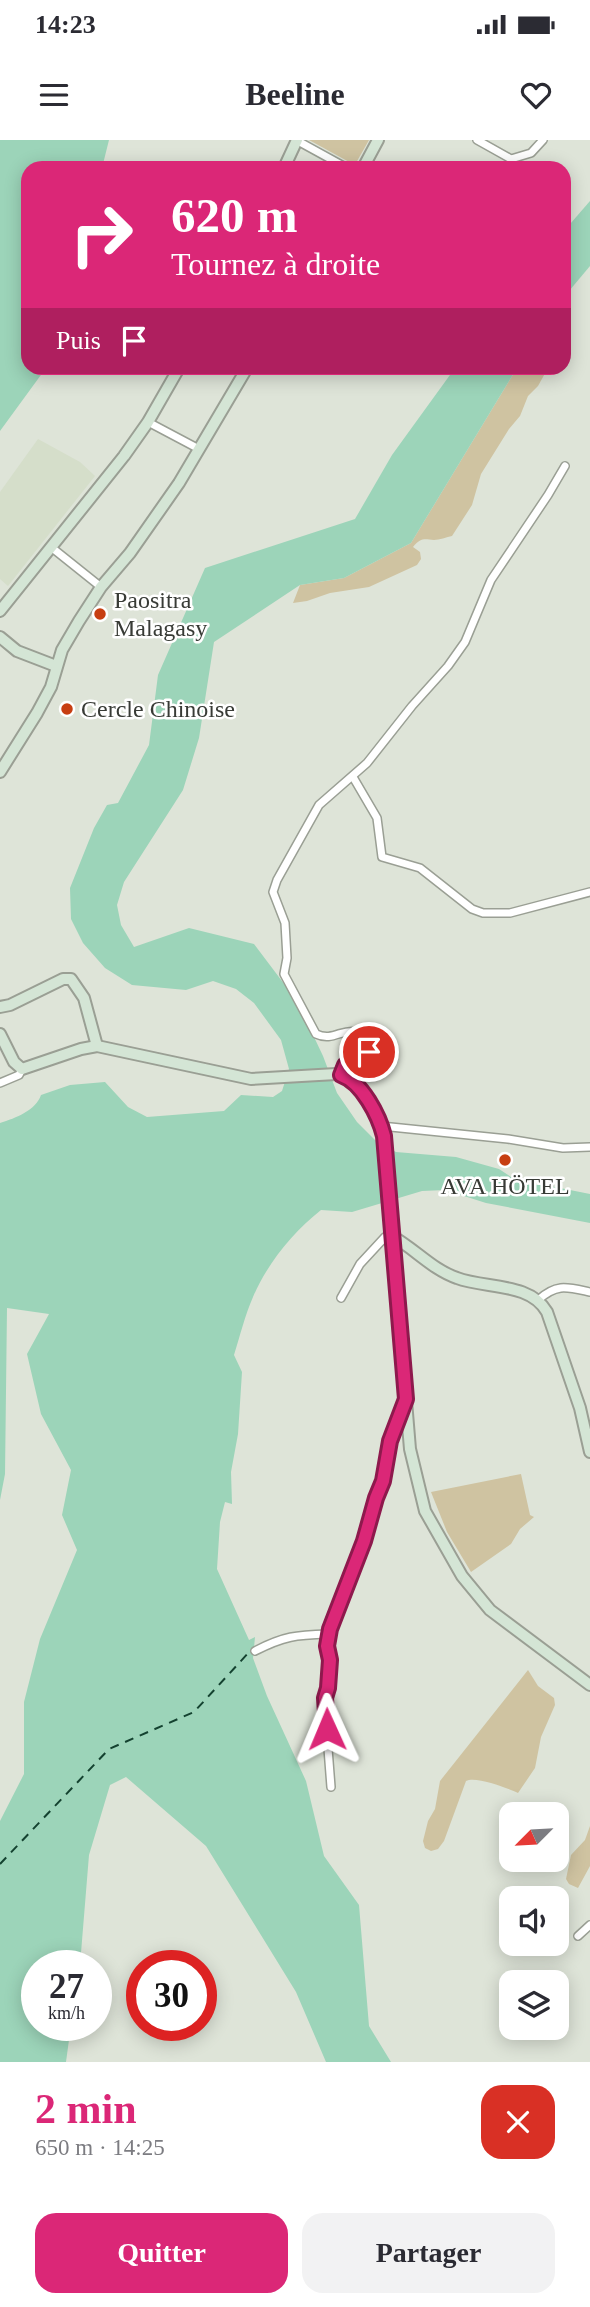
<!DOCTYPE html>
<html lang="fr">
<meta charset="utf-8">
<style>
body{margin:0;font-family:"Times New Roman",serif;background:#f2f2f3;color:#2b2b33;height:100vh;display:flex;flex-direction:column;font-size:26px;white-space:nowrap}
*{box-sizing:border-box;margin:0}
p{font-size:23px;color:#7c7c81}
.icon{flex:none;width:38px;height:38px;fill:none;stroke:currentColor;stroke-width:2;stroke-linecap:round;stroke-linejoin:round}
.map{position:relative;height:1922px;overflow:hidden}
.sheet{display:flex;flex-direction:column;background:#fff;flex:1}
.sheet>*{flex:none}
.banner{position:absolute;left:21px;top:21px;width:550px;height:214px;border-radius:21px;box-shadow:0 4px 18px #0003;background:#db2777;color:#fff;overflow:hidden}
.needle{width:46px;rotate:246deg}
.controls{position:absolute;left:499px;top:1662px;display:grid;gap:14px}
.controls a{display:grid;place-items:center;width:70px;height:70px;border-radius:14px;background:#fff;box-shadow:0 4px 18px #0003;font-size:35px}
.speed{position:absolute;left:21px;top:1810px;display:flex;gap:14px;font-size:35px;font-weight:700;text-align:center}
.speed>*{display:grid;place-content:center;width:91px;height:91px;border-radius:50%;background:#fff;box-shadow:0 4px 18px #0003;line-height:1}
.speed small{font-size:18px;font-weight:400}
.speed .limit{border:10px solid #d22;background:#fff;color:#111}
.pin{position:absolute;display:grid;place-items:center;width:60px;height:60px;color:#fff;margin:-30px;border:4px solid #fff;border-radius:50%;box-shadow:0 2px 7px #0007}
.me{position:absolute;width:77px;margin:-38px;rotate:359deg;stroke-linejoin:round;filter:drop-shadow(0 0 5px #0008)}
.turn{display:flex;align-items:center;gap:24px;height:147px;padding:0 35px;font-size:32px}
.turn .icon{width:91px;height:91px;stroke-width:2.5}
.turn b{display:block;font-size:49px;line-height:60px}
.then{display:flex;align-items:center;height:66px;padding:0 35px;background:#0003;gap:14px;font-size:26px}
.round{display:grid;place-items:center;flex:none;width:74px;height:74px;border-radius:21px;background:#f2f2f3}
.head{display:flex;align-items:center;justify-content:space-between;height:119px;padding:0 35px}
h1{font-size:42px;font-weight:600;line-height:52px;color:#db2777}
.cta{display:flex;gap:14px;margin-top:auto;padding:14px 35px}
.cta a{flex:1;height:80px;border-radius:21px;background:#db2777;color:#fff;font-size:28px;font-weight:600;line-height:80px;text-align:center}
.cta a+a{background:#f2f2f3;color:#2b2b33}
.status{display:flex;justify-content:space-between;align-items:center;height:49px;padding:0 35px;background:#fff;direction:ltr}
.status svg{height:19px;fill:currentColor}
header{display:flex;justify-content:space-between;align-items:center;height:91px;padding:0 35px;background:#fff;font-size:32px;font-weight:600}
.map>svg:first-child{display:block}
.built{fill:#d5deca}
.green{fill:#cfc3a1}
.water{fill:#9cd4b9}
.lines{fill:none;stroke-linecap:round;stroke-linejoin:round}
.ferry{stroke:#144230;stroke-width:2;stroke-dasharray:9 7;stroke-linecap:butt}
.street-casing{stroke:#9a9f94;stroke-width:10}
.secondary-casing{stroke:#9a9f94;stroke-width:14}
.street{stroke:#fff;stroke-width:7}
.secondary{stroke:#d4e5d5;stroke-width:10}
.route-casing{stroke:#8e194d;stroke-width:18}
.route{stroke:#db2777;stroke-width:12}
.poi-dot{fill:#c73e11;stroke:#fff;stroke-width:2.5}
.labels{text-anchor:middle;stroke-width:5;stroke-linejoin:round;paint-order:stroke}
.poi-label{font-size:24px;fill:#383b36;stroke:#fff;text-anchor:start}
</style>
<div class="status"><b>14:23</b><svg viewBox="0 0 49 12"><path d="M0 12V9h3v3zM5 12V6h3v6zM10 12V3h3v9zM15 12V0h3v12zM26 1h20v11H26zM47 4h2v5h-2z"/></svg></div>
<header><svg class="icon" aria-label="menu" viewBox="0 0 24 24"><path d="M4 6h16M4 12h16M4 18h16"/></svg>Beeline<svg class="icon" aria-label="heart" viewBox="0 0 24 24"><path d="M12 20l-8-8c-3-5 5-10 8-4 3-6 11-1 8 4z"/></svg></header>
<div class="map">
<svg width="590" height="1922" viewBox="0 0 590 1922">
<rect width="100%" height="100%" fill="#dee4d8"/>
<polygon class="built" points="38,299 80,322 95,336 8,446 0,439 0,352"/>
<g class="green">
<polygon points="309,0 369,0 356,23 351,23"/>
<path d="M517 228H548L538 246 528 256 520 276 509 289 481 334 472 365 452 396C447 397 439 400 434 400 423 399 421 398 413 407L420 412 421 419 417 425 369 447 330 453 307 461 293 463 300 445 344 438 411 403Z"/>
<polygon points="521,1334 530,1375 534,1377 520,1389 511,1404 471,1432 447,1392 431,1352"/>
<path d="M528 1530 538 1546 554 1558 555 1565 541 1597 535 1628 518 1653C507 1648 476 1636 466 1641L444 1701 438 1709 431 1711 425 1708 423 1701 428 1681 435 1669 440 1641Z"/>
<polygon points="590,1686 590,1726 578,1748 569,1744 566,1739 571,1715 585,1700"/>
</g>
<g class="water">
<polygon points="0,0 109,0 102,28 28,28 28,228 46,228 0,291"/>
<polygon points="590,61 590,126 564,157 564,91"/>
<path d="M455 228H517L411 403 344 438 300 445 214 502 199 598 183 650 124 742 117 765 121 785 134 807 189 788 254 804 297 861 323 916 337 953 357 982 375 1000 396 1012 456 1017 499 1029 514 1039 530 1045H545L590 1054V1083L486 1063 445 1050 422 1051 352 1072 321 1070C293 1092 267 1124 253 1157 245 1175 240 1196 234 1215L242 1232 238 1294 231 1332 232 1364 225 1362 220 1382 217 1429 249 1500 255 1497 253 1518 267 1556 306 1641 324 1716 359 1765 369 1886 391 1922H326L296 1852 206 1706 126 1637 110 1645 89 1715 80 1825H37V1885H71L66 1922H0V1681L24 1634V1562L40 1499 77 1410 62 1375 71 1330 41 1274 27 1214 49 1174 7 1168 5 1334 0 1360V983C16 978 36 970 41 955L70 945 105 942 128 967 147 977 224 971 241 955 273 957 282 951 289 929 281 900 254 863 236 849 213 841 186 850 132 845 105 828 83 803 71 779 70 748 94 688 107 665 118 663 149 605 158 535 205 428 355 379 392 315Z"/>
</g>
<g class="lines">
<polyline class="ferry" points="0,1724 109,1609 194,1572 251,1510 253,1510"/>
<defs>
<g id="street">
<polyline points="296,0 347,28"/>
<polyline points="477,0 511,19 531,13 543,0"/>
<polyline points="148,282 199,309"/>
<polyline points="51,407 101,447"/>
<polyline points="353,637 377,678 382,717 420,728 472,769 483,773 510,773 590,752"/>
<path d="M341 935 345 925 369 912 357 892C342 888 333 902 316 894L284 834 287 818 285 783 273 752 277 740 319 665 367 623 412 566 448 526 465 502 491 440 548 355 565 326"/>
<polyline points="0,943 19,935 22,929"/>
<polyline points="381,986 508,999 563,1008 590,1007"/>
<polyline points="341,1158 360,1124 385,1097 392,1096"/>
<path d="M538 1160C557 1143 567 1147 590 1152"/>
<polyline points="328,1494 327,1505 330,1520 325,1570 331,1647"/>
<path d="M255 1511C284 1496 296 1495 328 1494L364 1401 383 1341 390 1301 405 1260"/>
<polyline points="578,1796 590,1785"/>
</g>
<g id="secondary">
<polyline points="284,28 297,0"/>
<polyline points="363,28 378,0"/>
<polyline points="0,471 124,316 148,282 179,228"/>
<polyline points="0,497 17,511 56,526"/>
<polyline points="0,632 37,573 51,547 62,510 79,481 101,447 130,413 179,343 247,228"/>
<polyline points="0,867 10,865 63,839 71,839 84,858 97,906"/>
<path d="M0 894 14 922 22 929 81 909 97 906 251 939 336 934C360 940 378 974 384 996L410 1309 425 1371 462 1436 490 1470 590 1545"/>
<path d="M392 1096C415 1109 433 1130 457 1138 486 1149 530 1142 547 1172L580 1268 590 1312"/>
</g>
</defs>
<use href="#street" class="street-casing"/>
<use href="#secondary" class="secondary-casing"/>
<use href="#street" class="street"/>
<use href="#secondary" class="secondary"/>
</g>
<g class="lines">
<defs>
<path id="route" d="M327 1589 325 1558 328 1548 330 1520 327 1506 330 1489 364 1401 376 1358 383 1341 390 1301 406 1259 384 996C379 976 362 942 341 935L345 925 369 912"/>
</defs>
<use href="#route" class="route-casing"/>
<use href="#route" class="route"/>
</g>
<g class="poi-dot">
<circle cx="100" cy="474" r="7"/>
<circle cx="67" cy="569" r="7"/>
<circle cx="505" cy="1020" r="7"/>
</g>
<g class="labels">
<g class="poi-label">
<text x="114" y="468">Paositra<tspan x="114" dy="28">Malagasy</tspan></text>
<text x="81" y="577">Cercle Chinoise</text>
<text x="505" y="1054" text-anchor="middle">AVA HÖTEL</text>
</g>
</g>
</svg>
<div class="controls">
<a><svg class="needle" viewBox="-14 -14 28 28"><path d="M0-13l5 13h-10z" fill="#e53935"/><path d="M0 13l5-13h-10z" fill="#7c7c81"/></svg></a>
<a><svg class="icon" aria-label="sound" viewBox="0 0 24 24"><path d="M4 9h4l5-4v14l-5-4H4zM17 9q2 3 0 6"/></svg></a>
<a><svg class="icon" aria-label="layers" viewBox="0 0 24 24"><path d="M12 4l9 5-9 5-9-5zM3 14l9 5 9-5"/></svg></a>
</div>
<div class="speed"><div>27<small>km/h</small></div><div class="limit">30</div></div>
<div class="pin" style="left:369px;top:912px;background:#d93025"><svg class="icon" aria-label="arrive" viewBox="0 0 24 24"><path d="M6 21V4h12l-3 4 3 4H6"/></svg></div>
<svg class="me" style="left:327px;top:1589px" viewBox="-20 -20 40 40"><path d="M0-17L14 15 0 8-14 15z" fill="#db2777" stroke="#fff" stroke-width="4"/></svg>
<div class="banner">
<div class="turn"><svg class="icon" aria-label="right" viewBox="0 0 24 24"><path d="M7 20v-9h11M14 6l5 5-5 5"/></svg><div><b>620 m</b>Tournez à droite</div></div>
<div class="then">Puis<svg class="icon" aria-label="arrive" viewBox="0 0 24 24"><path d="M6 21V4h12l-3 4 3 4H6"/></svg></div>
</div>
</div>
<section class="sheet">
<div class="head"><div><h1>2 min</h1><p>650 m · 14:25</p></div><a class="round" style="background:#d93025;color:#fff"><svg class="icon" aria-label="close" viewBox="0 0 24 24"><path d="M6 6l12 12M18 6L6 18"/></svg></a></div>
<div class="cta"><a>Quitter</a><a>Partager</a></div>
</section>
